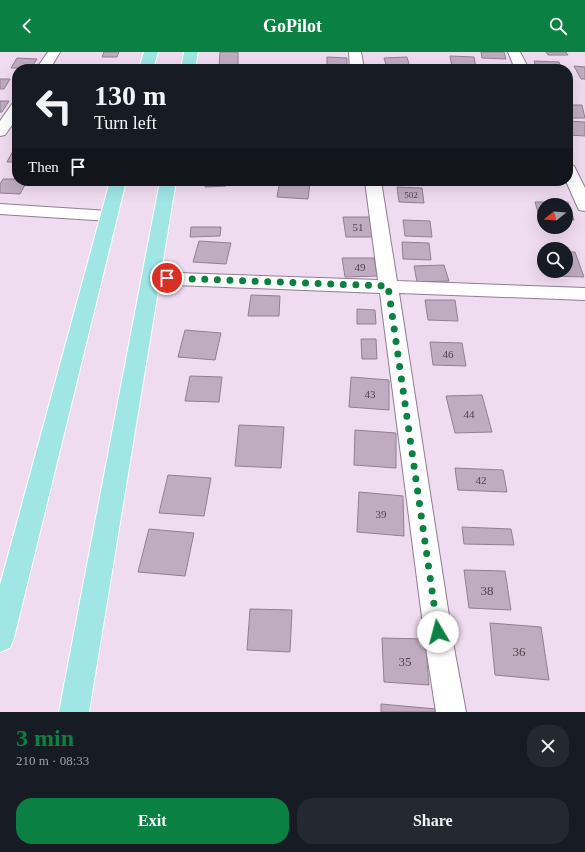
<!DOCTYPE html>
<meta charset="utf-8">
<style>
body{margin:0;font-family:Georgia,serif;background:#242831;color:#f1f3f6;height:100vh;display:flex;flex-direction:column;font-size:15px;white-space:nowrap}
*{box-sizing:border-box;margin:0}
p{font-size:13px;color:#9ea1a6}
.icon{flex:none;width:22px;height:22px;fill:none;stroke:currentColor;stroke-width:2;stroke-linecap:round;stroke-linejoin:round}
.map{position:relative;height:660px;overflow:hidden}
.side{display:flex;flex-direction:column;background:#171b24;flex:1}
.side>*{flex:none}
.top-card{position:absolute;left:12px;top:12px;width:561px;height:122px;border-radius:16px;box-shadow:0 4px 16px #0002;background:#171b24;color:#f1f3f6;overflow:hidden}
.needle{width:26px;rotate:253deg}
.buttons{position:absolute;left:537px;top:146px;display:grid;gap:8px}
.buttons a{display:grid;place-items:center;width:36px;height:36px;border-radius:50%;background:#171b24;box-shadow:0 4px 16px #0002;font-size:20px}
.pin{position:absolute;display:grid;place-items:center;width:34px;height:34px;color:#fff;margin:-17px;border:2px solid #fff;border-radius:50%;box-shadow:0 1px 4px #0007}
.me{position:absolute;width:44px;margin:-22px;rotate:352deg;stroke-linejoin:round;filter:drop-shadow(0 0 3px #0008)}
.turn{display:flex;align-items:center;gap:14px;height:84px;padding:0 16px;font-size:18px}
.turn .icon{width:52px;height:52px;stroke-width:2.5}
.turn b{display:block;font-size:28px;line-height:34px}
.then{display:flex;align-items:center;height:38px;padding:0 16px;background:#0003;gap:8px;font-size:15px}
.round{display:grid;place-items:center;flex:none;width:42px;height:42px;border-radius:16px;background:#242831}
.summary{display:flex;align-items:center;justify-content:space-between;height:68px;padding:0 16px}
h1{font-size:24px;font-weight:700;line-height:30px;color:#0b8043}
.action{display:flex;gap:8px;margin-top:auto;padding:8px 16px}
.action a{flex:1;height:46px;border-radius:16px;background:#0b8043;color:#fff;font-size:16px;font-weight:700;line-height:46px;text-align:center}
.action a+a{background:#242831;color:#f1f3f6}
header{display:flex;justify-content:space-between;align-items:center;height:52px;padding:0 16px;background:#0b8043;color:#fff;font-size:18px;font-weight:700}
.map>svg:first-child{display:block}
.building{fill:#c0acc0;stroke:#927f92}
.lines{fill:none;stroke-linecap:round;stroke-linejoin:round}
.minor-casing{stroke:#907e91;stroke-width:2}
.major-casing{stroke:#fff;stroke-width:2}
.minor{fill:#fff;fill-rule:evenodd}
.major{fill:#9fe6e5;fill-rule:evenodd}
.route{stroke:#0b8043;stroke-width:7;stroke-dasharray:0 12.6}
.labels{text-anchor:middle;stroke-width:3;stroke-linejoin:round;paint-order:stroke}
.far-number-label{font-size:9px;fill:#504450}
.number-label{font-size:11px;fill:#504450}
.near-number-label{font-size:13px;fill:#504450}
</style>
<header><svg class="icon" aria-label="back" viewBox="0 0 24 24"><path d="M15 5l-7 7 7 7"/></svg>GoPilot<svg class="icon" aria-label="search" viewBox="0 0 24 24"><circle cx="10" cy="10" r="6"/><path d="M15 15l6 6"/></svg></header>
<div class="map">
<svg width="585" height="660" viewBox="0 0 585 660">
<rect width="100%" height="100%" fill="#f0dcf0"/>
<g class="building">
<polygon points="104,0 119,0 117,5 102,5"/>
<polygon points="220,0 238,0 238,16 219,17"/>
<polygon points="481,0 504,0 506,7 482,6"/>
<polygon points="546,0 566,0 568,3 548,3"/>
<polygon points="450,4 474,5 476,16 452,15"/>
<polygon points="327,5 347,6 347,15 327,15"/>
<polygon points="407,5 410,16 387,16 384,6"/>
<polygon points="17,6 37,7 31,16 11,16"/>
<polygon points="534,9 559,10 561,17 537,17"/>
<polygon points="574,14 585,15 585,27 581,27"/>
<polygon points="0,27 10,27 4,37 0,37"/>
<polygon points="0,49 9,49 2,60 0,60"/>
<polygon points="568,53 582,53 585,66 568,66"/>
<polygon points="568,69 585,70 585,84 568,83"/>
<polygon points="14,97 17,97 17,110 7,110"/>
<polygon points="3,127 17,127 17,129 27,129 20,142 0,141 0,132"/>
<polygon points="205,129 227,129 226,134 205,135"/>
<polygon points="280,129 310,130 308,147 277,145"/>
<polygon points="540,129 565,129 566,131 541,131"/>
<polygon points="397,135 422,136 424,151 399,150"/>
<polygon points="535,150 568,150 574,168 566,167 566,153 544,153 544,167 540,167"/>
<polygon points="343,165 370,165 373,185 346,185"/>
<polygon points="403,168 430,169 432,185 405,184"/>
<polygon points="191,175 221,175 220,184 190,185"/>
<polygon points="199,189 231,191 226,212 193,210"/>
<polygon points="402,190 429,191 431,208 403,207"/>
<polygon points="566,200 575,200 584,225 551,224 549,219 566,219"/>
<polygon points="342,206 374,206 377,224 345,225"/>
<polygon points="444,213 449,229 417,230 414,214"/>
<polygon points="251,243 280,244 279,264 248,264"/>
<polygon points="425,248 455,248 458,269 428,268"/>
<polygon points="357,257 375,258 376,272 357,272"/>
<polygon points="185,278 221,281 215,308 178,305"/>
<polygon points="361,287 376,287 377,307 362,307"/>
<polygon points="430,290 462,291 466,314 433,313"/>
<polygon points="190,324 222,325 219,350 185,349"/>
<polygon points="351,325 389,328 389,358 349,355"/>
<polygon points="482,343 492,380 455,381 446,344"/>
<polygon points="239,373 284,375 281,416 235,414"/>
<polygon points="355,378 396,381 396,416 354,413"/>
<polygon points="455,416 503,418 507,440 458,438"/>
<polygon points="168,423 211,426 204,464 159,461"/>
<polygon points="359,440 403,444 404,484 357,480"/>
<polygon points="462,475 511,477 514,493 464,492"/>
<polygon points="149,477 194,481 185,524 138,520"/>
<polygon points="464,518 505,519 511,558 469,556"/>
<polygon points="250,557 292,558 290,600 247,598"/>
<polygon points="490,571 541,575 549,628 495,623"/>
<polygon points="382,586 425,587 429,633 384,630"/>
<polygon points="381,652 436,657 436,660 381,660"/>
</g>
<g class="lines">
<defs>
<g id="minor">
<polygon points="48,0 60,0 50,17 36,17"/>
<polygon points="349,0 361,0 364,17 350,17"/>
<polygon points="508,0 520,0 529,17 515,17"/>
<polygon points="17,51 17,66 5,83 0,84 0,69 12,52"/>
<polygon points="568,112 574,114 585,136 585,159 579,158 577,154 566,129 568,129"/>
<polygon points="365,129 381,129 397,229 585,236 585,248 399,241 454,596 466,660 436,660 426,596 380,241 151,232 145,230 142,226 145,222 151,220 378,228"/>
<polygon points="0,152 109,159 115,160 117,164 115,168 109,169 0,162"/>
</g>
<g id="major">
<polygon points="144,0 158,0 153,17 139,17"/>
<polygon points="184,0 198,0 195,17 181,17"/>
<polygon points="110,129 126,129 14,586 10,596 0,600 0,533"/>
<polygon points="160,129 176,129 89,660 59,660"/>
</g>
</defs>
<use href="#minor" class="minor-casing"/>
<use href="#major" class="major-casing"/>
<use href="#minor" class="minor"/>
<use href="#major" class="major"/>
</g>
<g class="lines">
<polyline class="route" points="167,226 388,234 438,580"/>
</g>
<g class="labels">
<g class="far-number-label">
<text x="411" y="146">502</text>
</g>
<g class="number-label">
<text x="358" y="179">51</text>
<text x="360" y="219">49</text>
<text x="448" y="306">46</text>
<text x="370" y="346">43</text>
<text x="469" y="366">44</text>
<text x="481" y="432">42</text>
<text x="381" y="466">39</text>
</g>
<g class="near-number-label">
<text x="487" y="543">38</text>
<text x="519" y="604">36</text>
<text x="405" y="614">35</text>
</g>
</g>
</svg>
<div class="buttons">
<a><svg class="needle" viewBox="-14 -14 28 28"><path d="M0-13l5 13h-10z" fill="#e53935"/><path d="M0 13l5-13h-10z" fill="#9ea1a6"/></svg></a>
<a><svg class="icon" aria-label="search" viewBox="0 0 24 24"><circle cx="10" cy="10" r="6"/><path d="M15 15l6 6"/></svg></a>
</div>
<div class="pin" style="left:167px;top:226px;background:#d93025"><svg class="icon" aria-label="arrive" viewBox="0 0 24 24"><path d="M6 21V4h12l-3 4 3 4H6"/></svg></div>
<svg class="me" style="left:438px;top:580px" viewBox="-20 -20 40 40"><circle r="19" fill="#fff"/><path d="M0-13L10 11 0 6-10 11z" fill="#0b8043"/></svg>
<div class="top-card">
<div class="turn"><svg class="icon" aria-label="left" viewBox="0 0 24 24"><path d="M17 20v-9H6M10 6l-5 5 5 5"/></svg><div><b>130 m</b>Turn left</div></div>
<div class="then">Then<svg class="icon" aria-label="arrive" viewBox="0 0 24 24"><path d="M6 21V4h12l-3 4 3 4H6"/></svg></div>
</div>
</div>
<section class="side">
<div class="summary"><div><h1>3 min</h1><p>210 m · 08:33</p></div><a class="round"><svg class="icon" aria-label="close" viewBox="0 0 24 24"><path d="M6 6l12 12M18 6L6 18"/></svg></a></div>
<div class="action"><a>Exit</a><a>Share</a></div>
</section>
